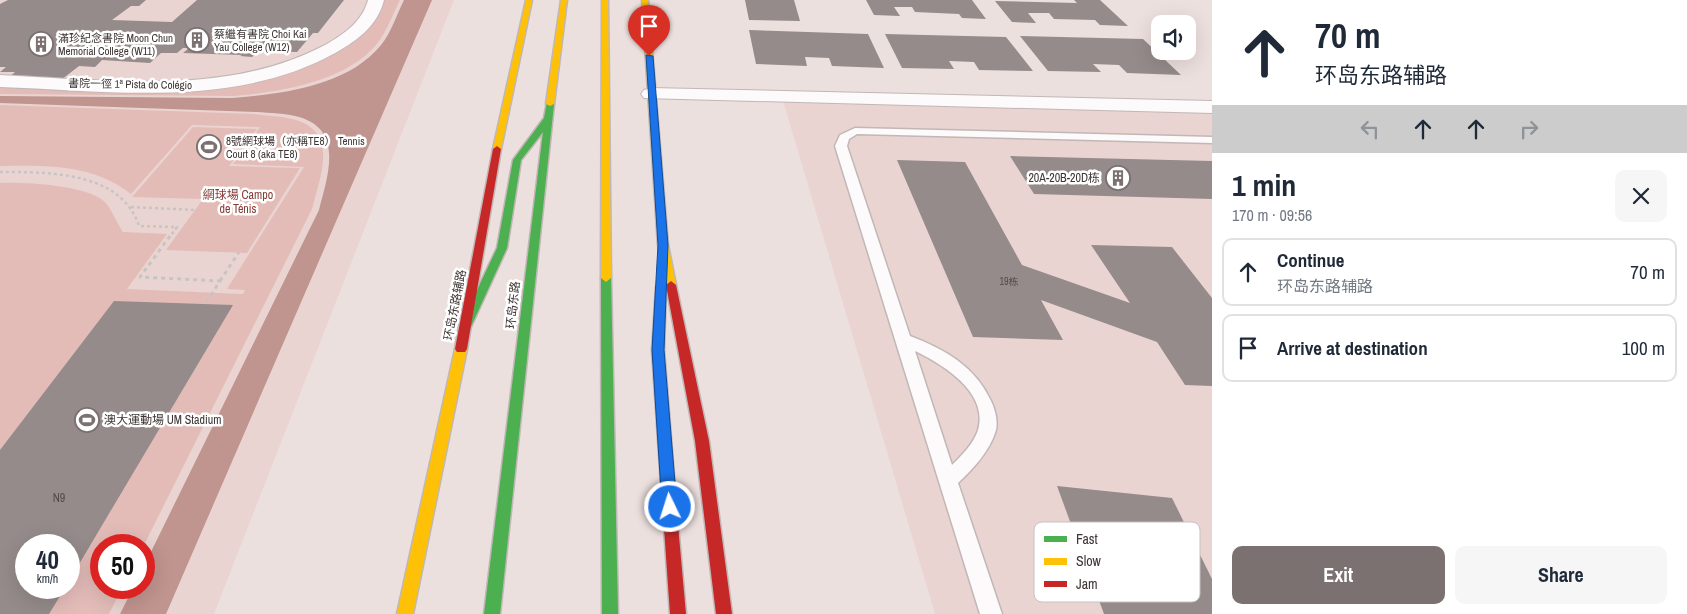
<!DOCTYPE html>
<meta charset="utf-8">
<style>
body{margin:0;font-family:"Archivo Narrow","Noto Sans SC",sans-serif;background:#f6f6f7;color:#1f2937;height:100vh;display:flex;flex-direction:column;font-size:19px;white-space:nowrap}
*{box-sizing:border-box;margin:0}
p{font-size:16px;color:#747a83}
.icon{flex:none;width:28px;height:28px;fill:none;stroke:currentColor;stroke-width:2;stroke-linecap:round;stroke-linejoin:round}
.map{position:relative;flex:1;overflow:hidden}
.sheet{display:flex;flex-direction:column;background:#fff;width:475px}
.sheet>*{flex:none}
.hud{background:#fff;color:#1f2937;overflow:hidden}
.controls{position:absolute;left:1151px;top:15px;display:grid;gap:10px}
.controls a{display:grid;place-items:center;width:45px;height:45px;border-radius:10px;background:#fff;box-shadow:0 5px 20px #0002;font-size:25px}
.speed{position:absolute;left:15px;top:534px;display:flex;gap:10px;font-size:25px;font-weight:700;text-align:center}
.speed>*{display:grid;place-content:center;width:65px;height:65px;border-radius:50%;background:#fff;box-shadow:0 5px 20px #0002;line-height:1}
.speed small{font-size:12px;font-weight:400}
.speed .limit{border:8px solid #d22;background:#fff;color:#111}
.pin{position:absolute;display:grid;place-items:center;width:42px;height:42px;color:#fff;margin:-51px -21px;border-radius:50% 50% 50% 0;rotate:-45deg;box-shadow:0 0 5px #0007}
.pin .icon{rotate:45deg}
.me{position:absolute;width:55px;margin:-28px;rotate:356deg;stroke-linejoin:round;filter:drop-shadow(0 0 4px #0008)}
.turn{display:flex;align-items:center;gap:18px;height:105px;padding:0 20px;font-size:22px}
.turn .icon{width:65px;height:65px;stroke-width:2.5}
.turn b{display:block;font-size:35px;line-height:42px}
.lanes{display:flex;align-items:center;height:48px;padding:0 20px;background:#0003;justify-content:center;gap:25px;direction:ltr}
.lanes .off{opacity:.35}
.round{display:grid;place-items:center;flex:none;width:52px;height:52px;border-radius:10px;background:#f6f6f7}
.headline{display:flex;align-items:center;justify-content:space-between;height:85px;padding:0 20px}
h1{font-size:30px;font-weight:800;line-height:38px}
.primary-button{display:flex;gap:10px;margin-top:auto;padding:10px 20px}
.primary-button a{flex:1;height:58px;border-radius:10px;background:#7b7170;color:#fff;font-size:20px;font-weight:800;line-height:58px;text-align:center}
.primary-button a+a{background:#f6f6f7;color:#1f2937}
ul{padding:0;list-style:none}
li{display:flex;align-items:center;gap:15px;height:68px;margin:0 10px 8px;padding:0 10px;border:2px solid #e0e1e3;border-radius:10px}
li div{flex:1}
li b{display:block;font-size:19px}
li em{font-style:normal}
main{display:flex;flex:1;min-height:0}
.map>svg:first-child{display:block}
.built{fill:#ead4d1;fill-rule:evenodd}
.green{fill:#e3bcb8;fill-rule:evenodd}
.water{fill:#c0948f}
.building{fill:#948b8a}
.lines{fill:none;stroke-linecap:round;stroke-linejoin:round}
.lane-casing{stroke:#c1b7b6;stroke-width:3}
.street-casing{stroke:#c1b7b6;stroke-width:2}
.fast-casing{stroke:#c1b7b6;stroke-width:3}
.slow-casing{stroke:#c1b7b6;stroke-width:3}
.jam-casing{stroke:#c1b7b6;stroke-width:3}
.path-far1{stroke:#c8c4c3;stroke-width:2.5;stroke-dasharray:3 3;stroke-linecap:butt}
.path{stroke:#c8c4c3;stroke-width:3;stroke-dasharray:4 4;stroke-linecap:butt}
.lane{fill:#fcfafa;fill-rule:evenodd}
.street{fill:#fcfafa;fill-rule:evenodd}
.fast{fill:#4caf50;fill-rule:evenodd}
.slow{fill:#ffc107;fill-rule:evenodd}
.jam{fill:#c62828;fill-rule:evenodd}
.route{fill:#1a73e8;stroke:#114b97}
.labels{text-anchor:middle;stroke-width:5;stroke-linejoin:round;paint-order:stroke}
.number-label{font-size:10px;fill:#544a4a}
.far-poi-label{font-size:11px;fill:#3e3534;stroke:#fff;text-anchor:start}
.far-street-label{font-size:11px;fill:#3e3534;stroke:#fff}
.poi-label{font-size:12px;fill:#3e3534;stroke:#fff;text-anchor:end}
.park-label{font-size:12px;fill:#853a35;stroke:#fff}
.street-label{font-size:12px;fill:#3e3534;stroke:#fff}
.near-number-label{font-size:12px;fill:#544a4a}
.key{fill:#fff;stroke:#c5c2c2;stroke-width:1}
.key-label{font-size:14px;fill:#3e3534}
</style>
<main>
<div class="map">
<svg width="1212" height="614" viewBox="0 0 1212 614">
<rect width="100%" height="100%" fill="#ece0de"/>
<g class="built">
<path d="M0 0H454L214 614H0ZM26 545H69V588H26ZM101 545H144V588H101Z"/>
<polygon points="783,101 1212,113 1212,614 935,614"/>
</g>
<g class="green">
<path d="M380 0H400C393 14 386 33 376 45 345 82 279 92 234 96L0 94V83L170 88 320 58Z"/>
<path d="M0 105 254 114C267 116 283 116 296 120 339 133 320 177 312 209L144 545H101V588H122L109 614H0V183C25 182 87 185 105 202 112 210 117 223 123 232L167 234 127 289 243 294 245 290 227 289 304 167 233 164 260 127 192 125 131 194C93 164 46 165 0 166ZM26 545H69V588H26Z"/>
<polygon points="193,127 257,129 229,166 300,168 247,253 166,250 203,199 132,197"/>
</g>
<path class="water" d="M404 0H432L166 614H120L133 588H144V566L319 210C327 178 345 130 299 117 286 113 270 113 257 112L0 103V96L232 98C282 94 348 86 381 45 391 33 397 14 404 0Z"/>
<g class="building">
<polygon points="8,0 146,0 139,6 131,6 112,20 172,22 197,0 344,0 318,33 313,33 297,52 270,51 273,47 264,47 252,57 240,56 242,55 183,53 189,48 183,48 177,53 161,53 150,63 102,60 95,67 79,66 61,80 7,79 15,72 0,72 6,67 0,67 0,4"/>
<polygon points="745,0 794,0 800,21 749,20"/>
<polygon points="866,0 972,0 986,19 962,18 959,14 915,12 912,7 894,7 900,16 874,15"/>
<polygon points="1074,0 1100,0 1128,26 1100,25 1095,20 1054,19 1049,13 1028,13 1036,23 1012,22 995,1 1077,3"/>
<polygon points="749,30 868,34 884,68 832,66 829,58 805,57 807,66 756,64"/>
<polygon points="885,34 1006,37 1033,71 979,70 974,62 949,61 954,69 902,68"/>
<polygon points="1020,36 1143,39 1181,75 1127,73 1119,65 1093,64 1101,72 1048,71"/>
<polygon points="1010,156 1212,161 1212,199 1034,194"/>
<polygon points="897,160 965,162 1022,265 1130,303 1091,245 1172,247 1212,298 1212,386 1185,385 1157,342 1041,300 1063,340 973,337"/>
<polygon points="114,301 233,305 69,581 69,545 26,545 26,588 65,588 49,614 0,614 0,450"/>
<polygon points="1057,486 1172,498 1212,579 1212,614 1104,614"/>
</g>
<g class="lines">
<defs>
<path id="lane" d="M855 128 1212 137V143L857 134 849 139 847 146 910 336C944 349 975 366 991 401 995 409 998 421 996 430 990 451 973 469 958 483L1002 614H980L835 146 840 135ZM915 351C942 364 989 392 978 430 974 443 962 455 952 465Z"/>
<g id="street">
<path d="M368 0H384C378 25 358 40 337 52 236 109 111 91 0 87V75C106 80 227 97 325 45 344 34 362 22 368 0Z"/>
<polygon points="651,88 1212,101 1212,113 644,98 641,94 644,90"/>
</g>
<g id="fast">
<polygon points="547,102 554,104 500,614 484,614 543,132 521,160 507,248 469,331 461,331 459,328 497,248 513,160 544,118"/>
<polygon points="606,274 611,278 618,614 602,614 601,278"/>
<polygon points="661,283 666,287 664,350 677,514 675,519 670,521 665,519 663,514 652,350 656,287"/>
</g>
<g id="slow">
<polygon points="526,0 532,0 501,149 497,152 493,149"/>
<polygon points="561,0 567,0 554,104 550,106 546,104"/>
<polygon points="602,0 608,0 611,278 606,282 601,278"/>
<polygon points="642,0 648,0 668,245 676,285 671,289 666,285 658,245"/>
<polygon points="461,344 465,346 467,349 413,614 397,614 455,349 457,346"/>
</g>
<g id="jam">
<polygon points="497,146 501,149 467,349 465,352 457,352 455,349 493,149"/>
<polygon points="671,281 676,285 709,441 732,614 716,614 695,441 666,285"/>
<polygon points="670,507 675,509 677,514 686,614 670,614 663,514 665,509"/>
</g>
</defs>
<use href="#lane" class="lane-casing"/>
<use href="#street" class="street-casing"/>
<use href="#fast" class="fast-casing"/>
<use href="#slow" class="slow-casing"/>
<use href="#jam" class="jam-casing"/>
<g class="path-far1">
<path d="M0 172C48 172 121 171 139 226L177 227 169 238"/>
<polyline points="131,207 196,210"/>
</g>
<g class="path">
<polyline points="170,236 140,277 220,281 205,304"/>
<polyline points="220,281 239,252"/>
</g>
<use href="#lane" class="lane"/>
<use href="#street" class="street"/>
<use href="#fast" class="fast"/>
<use href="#slow" class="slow"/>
<use href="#jam" class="jam"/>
</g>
<polygon class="route" points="646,55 653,56 668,245 664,350 677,507 675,512 670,514 664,512 662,507 652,350 658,245"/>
<defs>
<symbol id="building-ring" viewBox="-11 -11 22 22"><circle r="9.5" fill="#fff" stroke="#7b7170" stroke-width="1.5"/><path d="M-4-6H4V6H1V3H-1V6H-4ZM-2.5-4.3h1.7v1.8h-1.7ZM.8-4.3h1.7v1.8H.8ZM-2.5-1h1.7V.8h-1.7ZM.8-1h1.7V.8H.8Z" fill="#7b7170"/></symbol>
<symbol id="stadium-ring" viewBox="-11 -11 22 22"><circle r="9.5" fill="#fff" stroke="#7b7170" stroke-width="1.5"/><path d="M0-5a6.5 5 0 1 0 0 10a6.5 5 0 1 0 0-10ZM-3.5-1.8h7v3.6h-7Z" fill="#7b7170"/></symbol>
</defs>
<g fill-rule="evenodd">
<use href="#building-ring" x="183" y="26" width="28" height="28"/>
<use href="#building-ring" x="27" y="30" width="28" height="28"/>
<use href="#stadium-ring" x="195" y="133" width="28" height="28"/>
<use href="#building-ring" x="1104" y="164" width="28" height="28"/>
<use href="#stadium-ring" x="73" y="406" width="28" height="28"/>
</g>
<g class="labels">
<g class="number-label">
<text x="1009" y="285">19栋</text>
</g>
<g class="far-poi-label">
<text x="214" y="38">蔡繼有書院 Choi Kai<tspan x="214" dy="13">Yau College (W12)</tspan></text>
<text x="58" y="42">滿珍紀念書院 Moon Chun<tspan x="58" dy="13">Memorial College (W11)</tspan></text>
<text x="226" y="145">8號網球場（亦稱TE8） Tennis<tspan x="226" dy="13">Court 8 (aka TE8)</tspan></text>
</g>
<g class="far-street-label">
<text transform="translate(130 84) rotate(1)" y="4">書院一徑 1ª Pista do Colégio</text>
</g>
<g class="poi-label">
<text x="1100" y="182">20A-20B-20D栋</text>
<text x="104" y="424" text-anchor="start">澳大運動場 UM Stadium</text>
</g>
<g class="park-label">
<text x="238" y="199">網球場 Campo<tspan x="238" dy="14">de Ténis</tspan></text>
</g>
<g class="street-label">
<text transform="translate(455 305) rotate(-79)" y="4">环岛东路辅路</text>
<text transform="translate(513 305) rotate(-84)" y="4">环岛东路</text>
</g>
<g class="near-number-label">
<text x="59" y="502">N9</text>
</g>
</g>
<rect x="1034" y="522" width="166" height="80" rx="8" class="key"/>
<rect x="1044" y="536" width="23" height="6" fill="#4caf50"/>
<rect x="1044" y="558" width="23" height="7" fill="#ffc107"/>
<rect x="1044" y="581" width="23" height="6" fill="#c62828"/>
<g class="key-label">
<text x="1076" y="544">Fast</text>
<text x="1076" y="566">Slow</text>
<text x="1076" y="589">Jam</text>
</g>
</svg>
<div class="controls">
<a><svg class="icon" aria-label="sound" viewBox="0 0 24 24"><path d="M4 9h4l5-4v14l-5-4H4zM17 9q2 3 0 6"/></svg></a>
</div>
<div class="speed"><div>40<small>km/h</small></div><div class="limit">50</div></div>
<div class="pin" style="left:649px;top:56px;background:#d93025"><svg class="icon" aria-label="arrive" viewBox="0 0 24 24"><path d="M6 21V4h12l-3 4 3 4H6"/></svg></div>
<svg class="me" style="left:670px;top:507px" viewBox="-20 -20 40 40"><circle r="17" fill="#1a73e8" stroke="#fff" stroke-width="3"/><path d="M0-11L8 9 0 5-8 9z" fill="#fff"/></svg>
</div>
<section class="sheet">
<div class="hud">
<div class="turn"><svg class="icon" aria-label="ahead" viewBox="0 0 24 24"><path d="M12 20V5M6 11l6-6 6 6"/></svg><div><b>70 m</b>环岛东路辅路</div></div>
<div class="lanes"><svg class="icon off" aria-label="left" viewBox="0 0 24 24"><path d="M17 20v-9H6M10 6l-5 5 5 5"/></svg><svg class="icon" aria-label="ahead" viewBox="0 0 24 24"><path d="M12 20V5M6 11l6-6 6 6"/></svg><svg class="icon" aria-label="ahead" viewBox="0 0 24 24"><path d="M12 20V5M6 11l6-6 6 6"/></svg><svg class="icon off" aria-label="right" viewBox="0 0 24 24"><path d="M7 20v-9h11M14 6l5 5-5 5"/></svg></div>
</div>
<div class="headline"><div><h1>1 min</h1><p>170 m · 09:56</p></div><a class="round"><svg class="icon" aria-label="close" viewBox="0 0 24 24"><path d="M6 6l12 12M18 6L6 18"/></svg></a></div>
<ul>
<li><svg class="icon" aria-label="ahead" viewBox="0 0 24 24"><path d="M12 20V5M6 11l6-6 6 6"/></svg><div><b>Continue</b><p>环岛东路辅路</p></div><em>70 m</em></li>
<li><svg class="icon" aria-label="arrive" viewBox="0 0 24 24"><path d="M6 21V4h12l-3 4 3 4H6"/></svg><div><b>Arrive at destination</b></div><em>100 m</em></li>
</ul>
<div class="primary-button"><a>Exit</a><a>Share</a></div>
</section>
</main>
